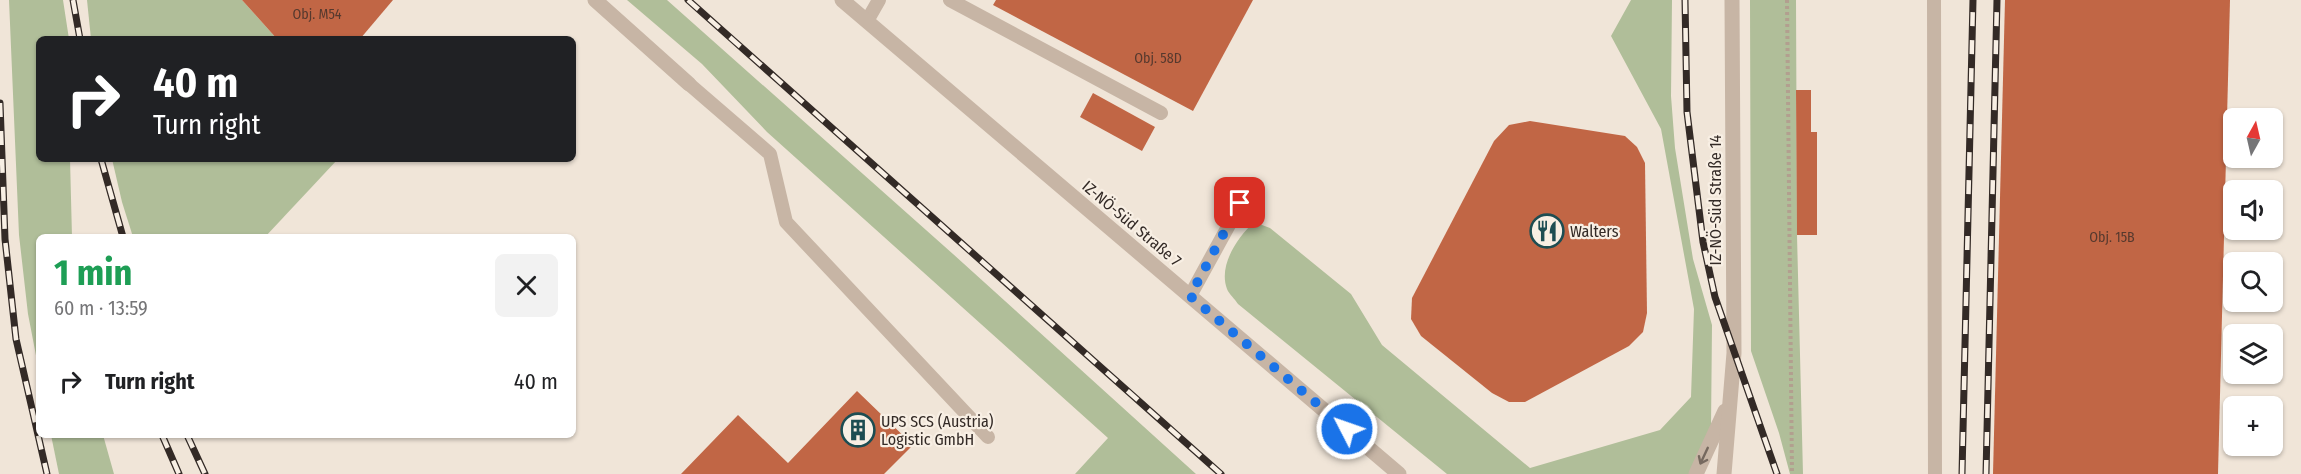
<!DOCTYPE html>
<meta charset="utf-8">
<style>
body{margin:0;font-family:"Fira Sans Condensed",sans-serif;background:#f2f2f2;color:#202124;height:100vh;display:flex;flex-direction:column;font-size:22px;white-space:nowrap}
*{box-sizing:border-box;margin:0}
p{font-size:20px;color:#757577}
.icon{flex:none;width:33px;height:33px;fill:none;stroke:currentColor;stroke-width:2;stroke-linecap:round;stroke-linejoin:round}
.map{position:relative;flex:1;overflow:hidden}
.panel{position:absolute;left:36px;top:234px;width:540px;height:204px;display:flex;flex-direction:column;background:#fff;border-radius:9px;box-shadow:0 2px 4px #0004}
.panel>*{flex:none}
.guide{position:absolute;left:36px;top:36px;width:540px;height:126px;border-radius:9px;box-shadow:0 2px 4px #0004;background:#202124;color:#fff;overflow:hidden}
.needle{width:39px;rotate:8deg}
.tools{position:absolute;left:2223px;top:108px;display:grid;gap:12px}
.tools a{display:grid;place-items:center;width:60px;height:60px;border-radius:9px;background:#fff;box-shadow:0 2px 4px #0004;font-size:30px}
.pin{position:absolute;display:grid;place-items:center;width:51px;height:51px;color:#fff;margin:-26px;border-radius:12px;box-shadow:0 3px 9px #0006}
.me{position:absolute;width:66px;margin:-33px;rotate:311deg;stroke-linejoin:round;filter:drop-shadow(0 0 4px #0008)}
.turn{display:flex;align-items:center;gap:21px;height:126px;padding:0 18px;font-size:27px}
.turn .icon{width:78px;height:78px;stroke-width:2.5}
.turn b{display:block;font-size:42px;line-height:51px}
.round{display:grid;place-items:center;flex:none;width:63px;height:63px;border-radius:9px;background:#f2f2f2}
.overview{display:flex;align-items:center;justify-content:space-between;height:102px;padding:0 18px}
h1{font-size:36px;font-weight:700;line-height:45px;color:#1e9e55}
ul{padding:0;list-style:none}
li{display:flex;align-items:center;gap:18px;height:90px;padding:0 18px}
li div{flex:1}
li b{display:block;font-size:22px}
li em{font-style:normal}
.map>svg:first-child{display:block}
.green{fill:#b0be99}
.building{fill:#c16645}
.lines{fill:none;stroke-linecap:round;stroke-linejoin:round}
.path{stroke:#b29f8f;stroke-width:4;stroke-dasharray:3 3;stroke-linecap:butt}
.lane{stroke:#c7b5a5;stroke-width:14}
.street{stroke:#c7b5a5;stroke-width:15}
.rail-casing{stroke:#332a26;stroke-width:7}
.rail{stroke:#f8efe4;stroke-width:4.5;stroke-dasharray:14;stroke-linecap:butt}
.oneway{stroke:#76695f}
.route{stroke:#1a73e8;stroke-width:10;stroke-dasharray:0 18}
.labels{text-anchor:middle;stroke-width:4.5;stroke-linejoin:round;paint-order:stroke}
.number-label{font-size:14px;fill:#56392e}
.street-label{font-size:16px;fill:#332a26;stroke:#f8efe4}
.poi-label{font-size:16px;fill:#332a26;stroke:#f8efe4;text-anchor:start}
</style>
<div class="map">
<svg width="2301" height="474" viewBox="0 0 2301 474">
<rect width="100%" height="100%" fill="#f0e5d8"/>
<g class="green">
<polygon points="9,0 63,0 69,39 39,39 39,159 70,159 72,237 39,237 39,371 28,314 19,235"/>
<polygon points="87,0 242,0 277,39 91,39"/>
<polygon points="627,0 667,0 953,254 1196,474 1075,474 1108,438 767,132 702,64"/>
<path d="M1631 0H1672L1671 96 1675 148 1693 259 1712 325 1711 428 1692 474H1447L1238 304C1235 299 1229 294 1227 289 1218 265 1238 237 1254 222L1270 228 1351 294 1382 345 1530 468 1660 430 1691 397 1694 309 1661 129 1611 36Z"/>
<polygon points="1750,0 1796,0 1797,235 1803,474 1790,474 1779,433 1751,351"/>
<polygon points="112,159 338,159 265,237 133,237 122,202"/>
<polygon points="51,435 103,435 114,474 59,474"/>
</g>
<g class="building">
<polygon points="242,0 393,0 360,39 277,39"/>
<polygon points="996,0 1253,0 1193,111 993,5"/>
<polygon points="2005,0 2230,0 2218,474 1993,474"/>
<polygon points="1796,90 1811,90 1811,132 1817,132 1817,235 1797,235"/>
<polygon points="1093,93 1155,127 1142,151 1080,117"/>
<polygon points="1530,121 1625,136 1637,147 1645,163 1647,313 1643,332 1629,346 1525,402 1509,402 1492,393 1421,336 1411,319 1412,298 1494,141 1509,125"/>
<polygon points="857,391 913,445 884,474 681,474 738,415 788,463"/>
</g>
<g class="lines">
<polyline class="path" points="1787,0 1792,474"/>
<g class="lane">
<polyline points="950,0 1161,113"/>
<polyline points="1934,0 1935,474"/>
<polyline points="867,21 879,0"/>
<polyline points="689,84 770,154 786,222 988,437"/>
<polyline points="1190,296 1241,203"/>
</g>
<g class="street">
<polyline points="595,0 689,84"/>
<polyline points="842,0 1399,474"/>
<polyline points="1696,474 1725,411"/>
<polyline points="1724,474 1734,353 1732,0"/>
</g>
<defs>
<g id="rail">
<polyline points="73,0 80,39"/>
<polyline points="688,0 1221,474"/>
<polyline points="1685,0 1687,112 1703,242 1715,297 1777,474"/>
<polyline points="0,103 5,239 16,339 47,474"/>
<polyline points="101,159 123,237"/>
<polyline points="162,435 179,474"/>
<polyline points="187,435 205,474"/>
<polyline points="1962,474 1973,0"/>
<polyline points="1986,474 1997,0"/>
</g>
</defs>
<use href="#rail" class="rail-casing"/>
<use href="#rail" class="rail"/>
</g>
<defs><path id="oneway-shaft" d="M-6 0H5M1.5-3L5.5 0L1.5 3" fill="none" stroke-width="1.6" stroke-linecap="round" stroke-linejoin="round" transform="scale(1.5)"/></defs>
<use class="oneway" href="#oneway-shaft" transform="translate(1704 456) rotate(115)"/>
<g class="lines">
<polyline class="route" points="1240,203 1190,296 1347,429"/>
</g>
<defs>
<symbol id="restaurant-ring" viewBox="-11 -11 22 22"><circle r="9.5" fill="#f8efe4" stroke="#1d4d52" stroke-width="1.5"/><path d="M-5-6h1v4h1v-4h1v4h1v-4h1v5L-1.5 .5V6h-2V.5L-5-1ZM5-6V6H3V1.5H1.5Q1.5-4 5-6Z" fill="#1d4d52"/></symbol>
<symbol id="building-ring" viewBox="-11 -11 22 22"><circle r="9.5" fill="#f8efe4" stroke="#1d4d52" stroke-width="1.5"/><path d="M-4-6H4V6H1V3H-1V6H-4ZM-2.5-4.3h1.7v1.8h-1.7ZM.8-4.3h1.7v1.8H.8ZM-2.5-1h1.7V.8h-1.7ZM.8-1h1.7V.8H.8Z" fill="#1d4d52"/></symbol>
</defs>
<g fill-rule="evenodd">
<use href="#restaurant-ring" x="1528" y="212" width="38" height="38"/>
<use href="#building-ring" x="839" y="411" width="38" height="38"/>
</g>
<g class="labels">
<g class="number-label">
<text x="317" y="19">Obj. M54</text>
<text x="1158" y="63">Obj. 58D</text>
<text x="2112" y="242">Obj. 15B</text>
</g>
<g class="street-label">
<text transform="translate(1715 200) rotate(-90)" y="6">IZ-NÖ-Süd Straße 14</text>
<text transform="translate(1132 223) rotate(40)" y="6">IZ-NÖ-Süd Straße 7</text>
</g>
<g class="poi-label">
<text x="1570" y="237">Walters</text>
<text x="881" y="427">UPS SCS (Austria)<tspan x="881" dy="18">Logistic GmbH</tspan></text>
</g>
</g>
</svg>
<div class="tools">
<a><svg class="needle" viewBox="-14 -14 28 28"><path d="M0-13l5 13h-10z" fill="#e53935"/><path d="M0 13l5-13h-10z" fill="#757577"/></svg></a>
<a><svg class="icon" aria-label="sound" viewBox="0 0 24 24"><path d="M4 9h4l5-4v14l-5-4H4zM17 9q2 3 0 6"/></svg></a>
<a><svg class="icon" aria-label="search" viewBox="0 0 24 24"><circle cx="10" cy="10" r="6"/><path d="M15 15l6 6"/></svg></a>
<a><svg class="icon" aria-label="layers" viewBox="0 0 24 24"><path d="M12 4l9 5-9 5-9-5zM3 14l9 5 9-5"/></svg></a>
<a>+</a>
</div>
<div class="pin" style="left:1240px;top:203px;background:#d93025"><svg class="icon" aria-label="arrive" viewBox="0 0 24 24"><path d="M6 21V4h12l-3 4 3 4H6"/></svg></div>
<svg class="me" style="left:1347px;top:429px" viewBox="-20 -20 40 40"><circle r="17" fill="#1a73e8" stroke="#fff" stroke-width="3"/><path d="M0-11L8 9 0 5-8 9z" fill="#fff"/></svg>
<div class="guide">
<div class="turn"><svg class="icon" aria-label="right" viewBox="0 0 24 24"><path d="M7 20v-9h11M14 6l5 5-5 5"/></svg><div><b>40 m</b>Turn right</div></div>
</div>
<section class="panel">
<div class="overview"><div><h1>1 min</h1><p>60 m · 13:59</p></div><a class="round"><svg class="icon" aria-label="close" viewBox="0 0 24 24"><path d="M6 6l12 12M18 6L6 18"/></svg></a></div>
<ul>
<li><svg class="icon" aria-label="right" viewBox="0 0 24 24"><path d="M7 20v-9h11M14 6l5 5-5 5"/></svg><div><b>Turn right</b></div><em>40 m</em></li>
</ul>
</section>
</div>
